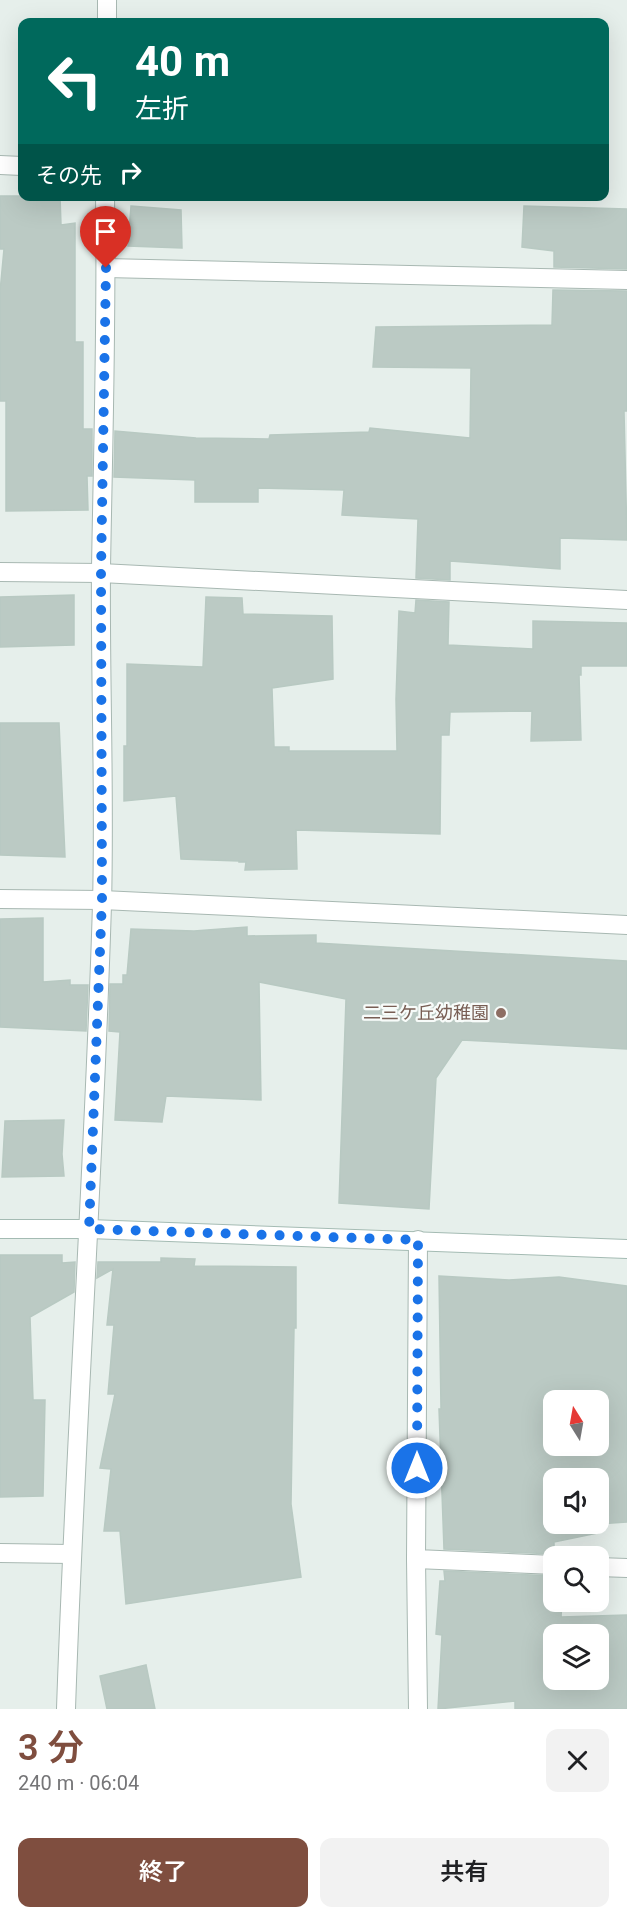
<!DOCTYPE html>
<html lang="ja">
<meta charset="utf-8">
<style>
body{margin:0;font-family:Roboto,"Noto Sans JP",sans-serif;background:#f2f2f2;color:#202124;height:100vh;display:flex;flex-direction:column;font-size:22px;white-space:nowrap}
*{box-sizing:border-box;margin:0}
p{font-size:20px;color:#757577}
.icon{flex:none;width:33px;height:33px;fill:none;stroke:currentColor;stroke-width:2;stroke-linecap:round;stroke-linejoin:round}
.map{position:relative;height:1709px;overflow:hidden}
.drawer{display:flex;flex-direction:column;background:#fff;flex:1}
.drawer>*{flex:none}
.guide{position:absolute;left:18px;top:18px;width:591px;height:183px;border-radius:12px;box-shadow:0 6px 24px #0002;background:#00695c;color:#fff;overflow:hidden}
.needle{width:39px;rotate:349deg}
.fabs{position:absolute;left:543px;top:1390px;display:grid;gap:12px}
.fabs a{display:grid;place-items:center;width:66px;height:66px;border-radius:12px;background:#fff;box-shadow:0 6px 24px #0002;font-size:30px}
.pin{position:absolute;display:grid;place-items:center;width:51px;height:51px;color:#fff;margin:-62px -26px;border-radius:50% 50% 50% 0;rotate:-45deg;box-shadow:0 0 6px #0007}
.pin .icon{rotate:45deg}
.me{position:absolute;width:66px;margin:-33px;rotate:0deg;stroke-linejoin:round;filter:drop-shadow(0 0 4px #0008)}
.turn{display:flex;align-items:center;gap:21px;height:126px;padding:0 18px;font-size:27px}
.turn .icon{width:78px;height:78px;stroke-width:2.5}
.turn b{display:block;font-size:42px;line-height:51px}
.then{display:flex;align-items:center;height:57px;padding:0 18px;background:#0003;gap:12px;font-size:22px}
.round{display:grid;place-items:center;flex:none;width:63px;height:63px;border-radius:12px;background:#f2f2f2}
.overview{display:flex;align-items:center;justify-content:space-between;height:102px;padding:0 18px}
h1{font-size:36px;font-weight:600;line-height:45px;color:#7f4e3f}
.action{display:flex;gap:12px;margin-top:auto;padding:12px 18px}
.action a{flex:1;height:69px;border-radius:12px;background:#7f4e3f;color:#fff;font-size:24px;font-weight:600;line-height:69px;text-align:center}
.action a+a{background:#f2f2f2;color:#202124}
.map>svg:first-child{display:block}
.building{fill:#bbcac4;stroke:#b8c9c2;stroke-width:1.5;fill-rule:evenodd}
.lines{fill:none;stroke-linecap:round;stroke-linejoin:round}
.street-casing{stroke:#a8b8b2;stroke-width:20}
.secondary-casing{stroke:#a4bbb3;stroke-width:20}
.street{stroke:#fff;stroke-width:18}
.secondary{stroke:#fff;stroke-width:18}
.route{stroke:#1a73e8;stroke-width:10;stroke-dasharray:0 18}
.education-dot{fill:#8d6e63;stroke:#f7fbf9;stroke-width:2}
.labels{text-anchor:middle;stroke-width:4.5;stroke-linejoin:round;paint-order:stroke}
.education-label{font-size:18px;fill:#785e54;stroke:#f7fbf9;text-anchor:end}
</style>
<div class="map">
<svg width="627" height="1709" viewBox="0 0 627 1709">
<rect width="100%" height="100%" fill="#e6efeb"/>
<g class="building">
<polygon points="0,196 60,196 61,225 75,223 75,342 83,342 83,429 92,429 92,476 87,476 88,510 6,511 6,401 0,401 0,292 4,249 0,249"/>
<polygon points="131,206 181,210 182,248 128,246"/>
<polygon points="524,206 627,209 627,269 554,267 554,251 522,247"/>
<polygon points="553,290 627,291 627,411 624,411 627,540 560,538 560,569 450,561 450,580 416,578 418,519 342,515 344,490 258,488 258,502 195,502 195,480 114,477 115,431 196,438 269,439 270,435 369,432 370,428 470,438 471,368 373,367 376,327 552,325"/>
<polygon points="74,595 74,645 0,647 0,597"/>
<polygon points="206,597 242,598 243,614 332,616 333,679 272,688 274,747 289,747 289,751 397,751 396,699 399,611 415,613 416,600 449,602 448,645 533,649 533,621 627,623 627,666 581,666 581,675 579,675 581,740 531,741 532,711 450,712 449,735 441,735 440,834 296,830 297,869 245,870 246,862 239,862 239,861 181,859 176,796 124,801 124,746 127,746 127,664 203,667"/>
<polygon points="0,723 59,723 65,857 0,855"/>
<polygon points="43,918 43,982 70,980 70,985 88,985 86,1031 0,1027 0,919"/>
<polygon points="247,927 247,936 316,935 316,943 627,961 627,1049 462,1040 436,1078 429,1209 339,1203 346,999 259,982 261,1100 166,1096 162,1122 115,1120 120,1032 109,1031 110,984 123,984 123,975 127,975 131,929 194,931"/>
<polygon points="64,1120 62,1154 64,1176 2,1177 5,1121"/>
<polygon points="0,1255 62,1255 62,1263 75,1262 74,1292 30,1317 33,1400 45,1400 43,1496 0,1497"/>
<polygon points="161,1258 195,1259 194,1266 296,1267 296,1328 294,1328 291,1504 301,1577 126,1604 120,1531 104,1531 111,1469 100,1468 115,1394 108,1394 114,1325 107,1325 113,1269 97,1278 98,1262 161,1262"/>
<path d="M439 1276 509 1280 559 1277 627 1286V1522L598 1524V1479H554V1524H598V1533L554 1542V1554L444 1549 439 1409H441ZM554 1401H598V1446H554Z"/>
<path d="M444 1571 554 1576V1602H562L561 1617 627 1615V1709H515V1701L438 1709 442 1635 436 1634 440 1581H445ZM554 1635H598V1680H554Z"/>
<polygon points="146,1665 155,1709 107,1709 100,1676"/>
</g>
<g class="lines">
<defs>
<g id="street">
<polyline points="107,22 107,0"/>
<polyline points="0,165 22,166"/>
<polyline points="106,268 627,280"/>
<polyline points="0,572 101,573 627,600"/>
<polyline points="0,899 102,900 627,925"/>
<polyline points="418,1240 416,1559 554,1565"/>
<polyline points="0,1553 71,1554"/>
<polyline points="416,1559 418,1709"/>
<polyline points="598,1567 627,1568"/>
<path d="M66 1709C75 1440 94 1172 102 904 105 792 100 681 101 569 103 445 107 321 105 196"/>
</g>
<polyline id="secondary" points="0,1229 89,1229 627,1249"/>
</defs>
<use href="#street" class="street-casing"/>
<use href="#secondary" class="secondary-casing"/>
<use href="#street" class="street"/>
<use href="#secondary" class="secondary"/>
</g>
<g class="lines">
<polyline class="route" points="106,268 101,573 102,900 89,1229 418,1240 417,1468"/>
</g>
<circle class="education-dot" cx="501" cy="1013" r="6"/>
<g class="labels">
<g class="education-label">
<text x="489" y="1019">二三ケ丘幼稚園</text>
</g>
</g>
</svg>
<div class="fabs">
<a><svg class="needle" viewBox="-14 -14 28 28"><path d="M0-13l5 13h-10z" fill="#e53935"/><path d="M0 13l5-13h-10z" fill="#757577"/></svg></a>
<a><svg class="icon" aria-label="sound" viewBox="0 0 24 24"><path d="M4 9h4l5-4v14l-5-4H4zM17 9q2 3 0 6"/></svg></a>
<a><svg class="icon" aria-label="search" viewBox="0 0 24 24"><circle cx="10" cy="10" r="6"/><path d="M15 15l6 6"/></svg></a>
<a><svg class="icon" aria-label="layers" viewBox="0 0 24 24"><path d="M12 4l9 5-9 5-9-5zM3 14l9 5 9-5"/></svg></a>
</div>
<div class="pin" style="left:106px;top:268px;background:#d93025"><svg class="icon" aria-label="arrive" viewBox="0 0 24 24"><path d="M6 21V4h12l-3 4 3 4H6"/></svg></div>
<svg class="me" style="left:417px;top:1468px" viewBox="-20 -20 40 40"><circle r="17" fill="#1a73e8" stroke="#fff" stroke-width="3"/><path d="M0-11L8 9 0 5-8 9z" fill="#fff"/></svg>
<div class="guide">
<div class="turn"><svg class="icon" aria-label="left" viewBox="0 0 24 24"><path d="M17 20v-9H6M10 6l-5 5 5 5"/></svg><div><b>40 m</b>左折</div></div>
<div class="then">その先<svg class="icon" aria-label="right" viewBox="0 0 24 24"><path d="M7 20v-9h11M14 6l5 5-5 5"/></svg></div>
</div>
</div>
<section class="drawer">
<div class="overview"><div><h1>3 分</h1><p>240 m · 06:04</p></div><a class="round"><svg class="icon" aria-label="close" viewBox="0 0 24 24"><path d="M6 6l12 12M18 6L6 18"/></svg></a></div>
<div class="action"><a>終了</a><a>共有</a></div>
</section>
